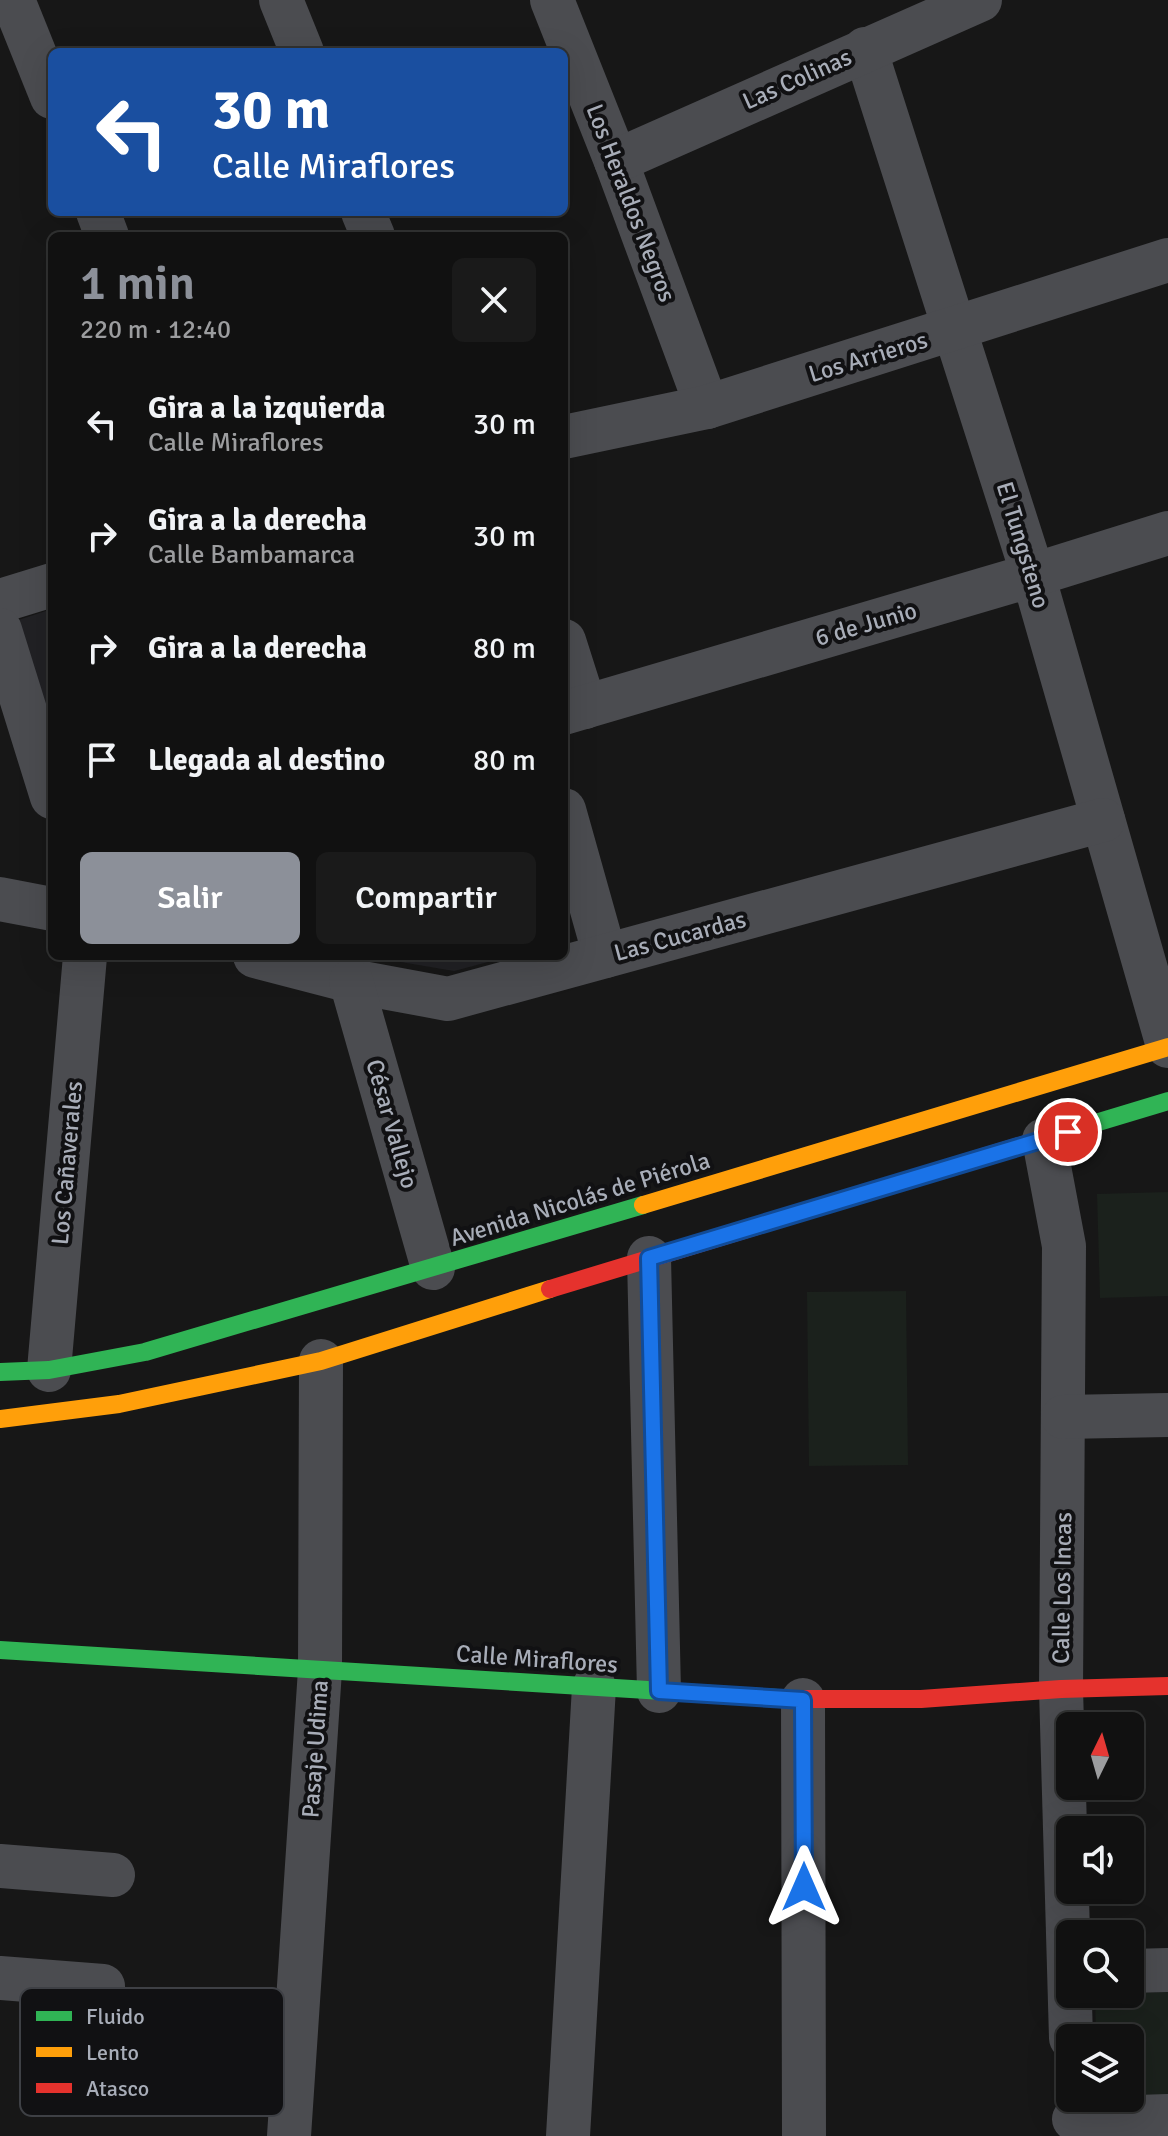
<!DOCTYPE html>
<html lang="es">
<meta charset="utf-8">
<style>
body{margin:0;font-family:Signika,sans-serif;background:#1a1a1a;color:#f1f3f6;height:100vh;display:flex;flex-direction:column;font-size:30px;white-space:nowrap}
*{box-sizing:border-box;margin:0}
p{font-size:26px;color:#9c9d9f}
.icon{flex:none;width:44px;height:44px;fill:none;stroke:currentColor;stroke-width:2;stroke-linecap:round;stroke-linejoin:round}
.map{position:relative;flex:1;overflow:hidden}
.sheet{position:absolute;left:48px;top:232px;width:520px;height:728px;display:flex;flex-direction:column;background:#111;border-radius:12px;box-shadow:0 8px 32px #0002,0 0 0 2px #303131}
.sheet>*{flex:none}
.banner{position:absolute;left:48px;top:48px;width:520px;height:168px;border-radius:12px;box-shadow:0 8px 32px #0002,0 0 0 2px #303131;background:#1a4fa0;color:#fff;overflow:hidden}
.needle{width:52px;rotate:5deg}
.fabs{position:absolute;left:1056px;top:1712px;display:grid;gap:16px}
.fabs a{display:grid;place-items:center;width:88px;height:88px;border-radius:12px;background:#111;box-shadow:0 8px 32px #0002,0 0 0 2px #303131;font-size:40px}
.pin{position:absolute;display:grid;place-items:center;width:68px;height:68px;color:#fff;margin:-34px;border:4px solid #fff;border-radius:50%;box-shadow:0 2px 8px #0007}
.me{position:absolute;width:88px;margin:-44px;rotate:0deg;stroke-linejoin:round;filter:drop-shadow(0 0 6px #0008)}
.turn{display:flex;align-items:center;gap:28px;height:168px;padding:0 32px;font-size:36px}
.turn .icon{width:104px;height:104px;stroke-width:2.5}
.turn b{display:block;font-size:56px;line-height:68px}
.round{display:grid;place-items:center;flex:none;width:84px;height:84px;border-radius:12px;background:#1a1a1a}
.headline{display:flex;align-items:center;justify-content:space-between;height:136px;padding:0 32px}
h1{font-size:48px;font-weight:600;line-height:60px;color:#8c9099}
.button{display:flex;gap:16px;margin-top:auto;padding:16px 32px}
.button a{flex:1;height:92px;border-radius:12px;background:#8c9099;color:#fff;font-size:32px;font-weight:600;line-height:92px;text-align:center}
.button a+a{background:#1a1a1a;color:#f1f3f6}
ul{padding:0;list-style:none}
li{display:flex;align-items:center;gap:24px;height:112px;padding:0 32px}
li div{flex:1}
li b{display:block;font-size:30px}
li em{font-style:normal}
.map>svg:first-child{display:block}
.built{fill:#212124}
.green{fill:#1b211c}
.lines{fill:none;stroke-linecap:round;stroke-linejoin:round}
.street{stroke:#4b4c50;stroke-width:44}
.fast{stroke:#30b455;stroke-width:18}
.slow{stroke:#ff9f0a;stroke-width:18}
.jam{stroke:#e5322d;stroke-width:18}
.route-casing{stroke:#114b97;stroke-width:20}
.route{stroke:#1a73e8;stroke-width:14}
.labels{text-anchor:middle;stroke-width:8;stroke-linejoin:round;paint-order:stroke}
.street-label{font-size:24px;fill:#a8adb8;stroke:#111113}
.key{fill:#111113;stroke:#3e4045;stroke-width:2}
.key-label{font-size:22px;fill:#a8adb8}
</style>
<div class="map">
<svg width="1168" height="2136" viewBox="0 0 1168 2136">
<rect width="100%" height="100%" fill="#171717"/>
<g class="built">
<polygon points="52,609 52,774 3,625"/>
<polygon points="365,956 511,956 454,971"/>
</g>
<g class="green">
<polygon points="1168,1192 1168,1296 1100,1298 1097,1194"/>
<polygon points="906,1291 908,1465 809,1466 807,1292"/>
<polygon points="1168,1992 1168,2095 1130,2096 1130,2038 1096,2038 1095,1994"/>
</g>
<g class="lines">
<g class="street">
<polyline points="13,0 52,97"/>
<polyline points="281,0 302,52"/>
<polyline points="552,0 616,161 707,407"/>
<polyline points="865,49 1033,575 1168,1046"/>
<polyline points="616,161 980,0"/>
<polyline points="98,212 107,236"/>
<polyline points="363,212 373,236"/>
<polyline points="564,437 707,407 1168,260"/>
<polyline points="0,601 52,585"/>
<polyline points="0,630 52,797"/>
<polyline points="564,641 585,707"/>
<polyline points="564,713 1033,575 1168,533"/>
<polyline points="564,810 605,956"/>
<polyline points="0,899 52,909"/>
<polyline points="255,956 351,981 448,999 1103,820"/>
<polyline points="351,981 433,1268"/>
<polyline points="1044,1140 1064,1246 1061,1689 1071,2038"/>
<polyline points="649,1258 659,1691"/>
<polyline points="49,1370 85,956"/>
<polyline points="1063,1417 1168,1415"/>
<polyline points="803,1700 804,2136"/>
<polyline points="0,1866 113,1875"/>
<polyline points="1130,1971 1168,1970"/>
<polyline points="0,1978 103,1986"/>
<polyline points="1074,2119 1168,2116"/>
<polyline points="289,2136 320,1670 321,1361"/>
<polyline points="568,2136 594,1687"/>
</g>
<g class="fast">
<polyline points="1049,1137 1168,1101"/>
<polyline points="0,1372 49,1370 145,1352 643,1205"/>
<polyline points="0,1650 793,1699"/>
</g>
<g class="slow">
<polyline points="643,1205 1168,1047"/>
<polyline points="0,1419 119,1404 321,1361 550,1289"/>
</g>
<g class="jam">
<polyline points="550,1289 1049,1137"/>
<polyline points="793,1699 921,1699 1061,1689 1168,1686"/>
</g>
</g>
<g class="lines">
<defs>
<polyline id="route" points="804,1887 803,1700 659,1691 649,1258 1068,1132"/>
</defs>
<use href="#route" class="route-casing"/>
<use href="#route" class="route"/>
</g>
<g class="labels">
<g class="street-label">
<text transform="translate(797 79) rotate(-24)" y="8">Las Colinas</text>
<text transform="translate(631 203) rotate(69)" y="8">Los Heraldos Negros</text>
<text transform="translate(868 357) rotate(-17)" y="8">Los Arrieros</text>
<text transform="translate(1023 545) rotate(73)" y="8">El Tungsteno</text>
<text transform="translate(866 624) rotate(-16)" y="8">6 de Junio</text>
<text transform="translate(680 936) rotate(-15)" y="8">Las Cucardas</text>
<text transform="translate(392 1124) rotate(74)" y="8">César Vallejo</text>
<text transform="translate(67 1163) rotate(-85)" y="8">Los Cañaverales</text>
<text transform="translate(580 1199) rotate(-17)" y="8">Avenida Nicolás de Piérola</text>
<text transform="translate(1062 1588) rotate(-89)" y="8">Calle Los Incas</text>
<text transform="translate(537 1659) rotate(4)" y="8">Calle Miraflores</text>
<text transform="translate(315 1749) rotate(-86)" y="8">Pasaje Udima</text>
</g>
</g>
<rect x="20" y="1988" width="264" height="128" rx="12" class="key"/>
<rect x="36" y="2011" width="36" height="10" fill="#30b455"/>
<rect x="36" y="2047" width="36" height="10" fill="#ff9f0a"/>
<rect x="36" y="2083" width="36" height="10" fill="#e5322d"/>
<g class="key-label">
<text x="86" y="2024">Fluido</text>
<text x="86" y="2060">Lento</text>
<text x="86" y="2096">Atasco</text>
</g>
</svg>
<div class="fabs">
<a><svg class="needle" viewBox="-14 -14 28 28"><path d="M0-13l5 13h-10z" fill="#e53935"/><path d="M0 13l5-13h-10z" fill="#9c9d9f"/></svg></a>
<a><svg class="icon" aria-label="sound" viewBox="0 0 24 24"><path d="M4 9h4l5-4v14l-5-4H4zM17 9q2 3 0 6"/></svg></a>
<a><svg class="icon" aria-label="search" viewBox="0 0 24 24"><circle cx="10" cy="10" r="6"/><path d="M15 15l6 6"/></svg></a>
<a><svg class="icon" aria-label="layers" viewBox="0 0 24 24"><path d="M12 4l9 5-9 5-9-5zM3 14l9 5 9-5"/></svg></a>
</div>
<div class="pin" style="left:1068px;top:1132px;background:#d93025"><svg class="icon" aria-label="arrive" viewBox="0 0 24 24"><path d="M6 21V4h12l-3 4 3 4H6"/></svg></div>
<svg class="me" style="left:804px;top:1887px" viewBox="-20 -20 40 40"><path d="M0-17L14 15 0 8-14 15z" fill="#1a73e8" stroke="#fff" stroke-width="4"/></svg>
<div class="banner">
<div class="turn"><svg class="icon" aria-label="left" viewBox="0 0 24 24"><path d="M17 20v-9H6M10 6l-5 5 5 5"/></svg><div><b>30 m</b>Calle Miraflores</div></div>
</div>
<section class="sheet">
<div class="headline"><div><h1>1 min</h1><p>220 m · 12:40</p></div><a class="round"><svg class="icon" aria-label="close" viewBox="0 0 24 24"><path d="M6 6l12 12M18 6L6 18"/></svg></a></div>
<ul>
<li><svg class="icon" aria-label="left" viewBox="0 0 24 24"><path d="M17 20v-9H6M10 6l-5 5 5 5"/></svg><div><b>Gira a la izquierda</b><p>Calle Miraflores</p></div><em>30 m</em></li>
<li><svg class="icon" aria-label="right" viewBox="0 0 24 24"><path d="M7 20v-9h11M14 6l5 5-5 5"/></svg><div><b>Gira a la derecha</b><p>Calle Bambamarca</p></div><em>30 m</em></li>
<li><svg class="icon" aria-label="right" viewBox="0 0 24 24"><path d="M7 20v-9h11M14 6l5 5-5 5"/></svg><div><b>Gira a la derecha</b></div><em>80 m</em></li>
<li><svg class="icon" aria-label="arrive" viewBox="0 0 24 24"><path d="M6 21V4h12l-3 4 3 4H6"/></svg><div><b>Llegada al destino</b></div><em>80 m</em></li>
</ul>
<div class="button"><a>Salir</a><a>Compartir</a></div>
</section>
</div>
